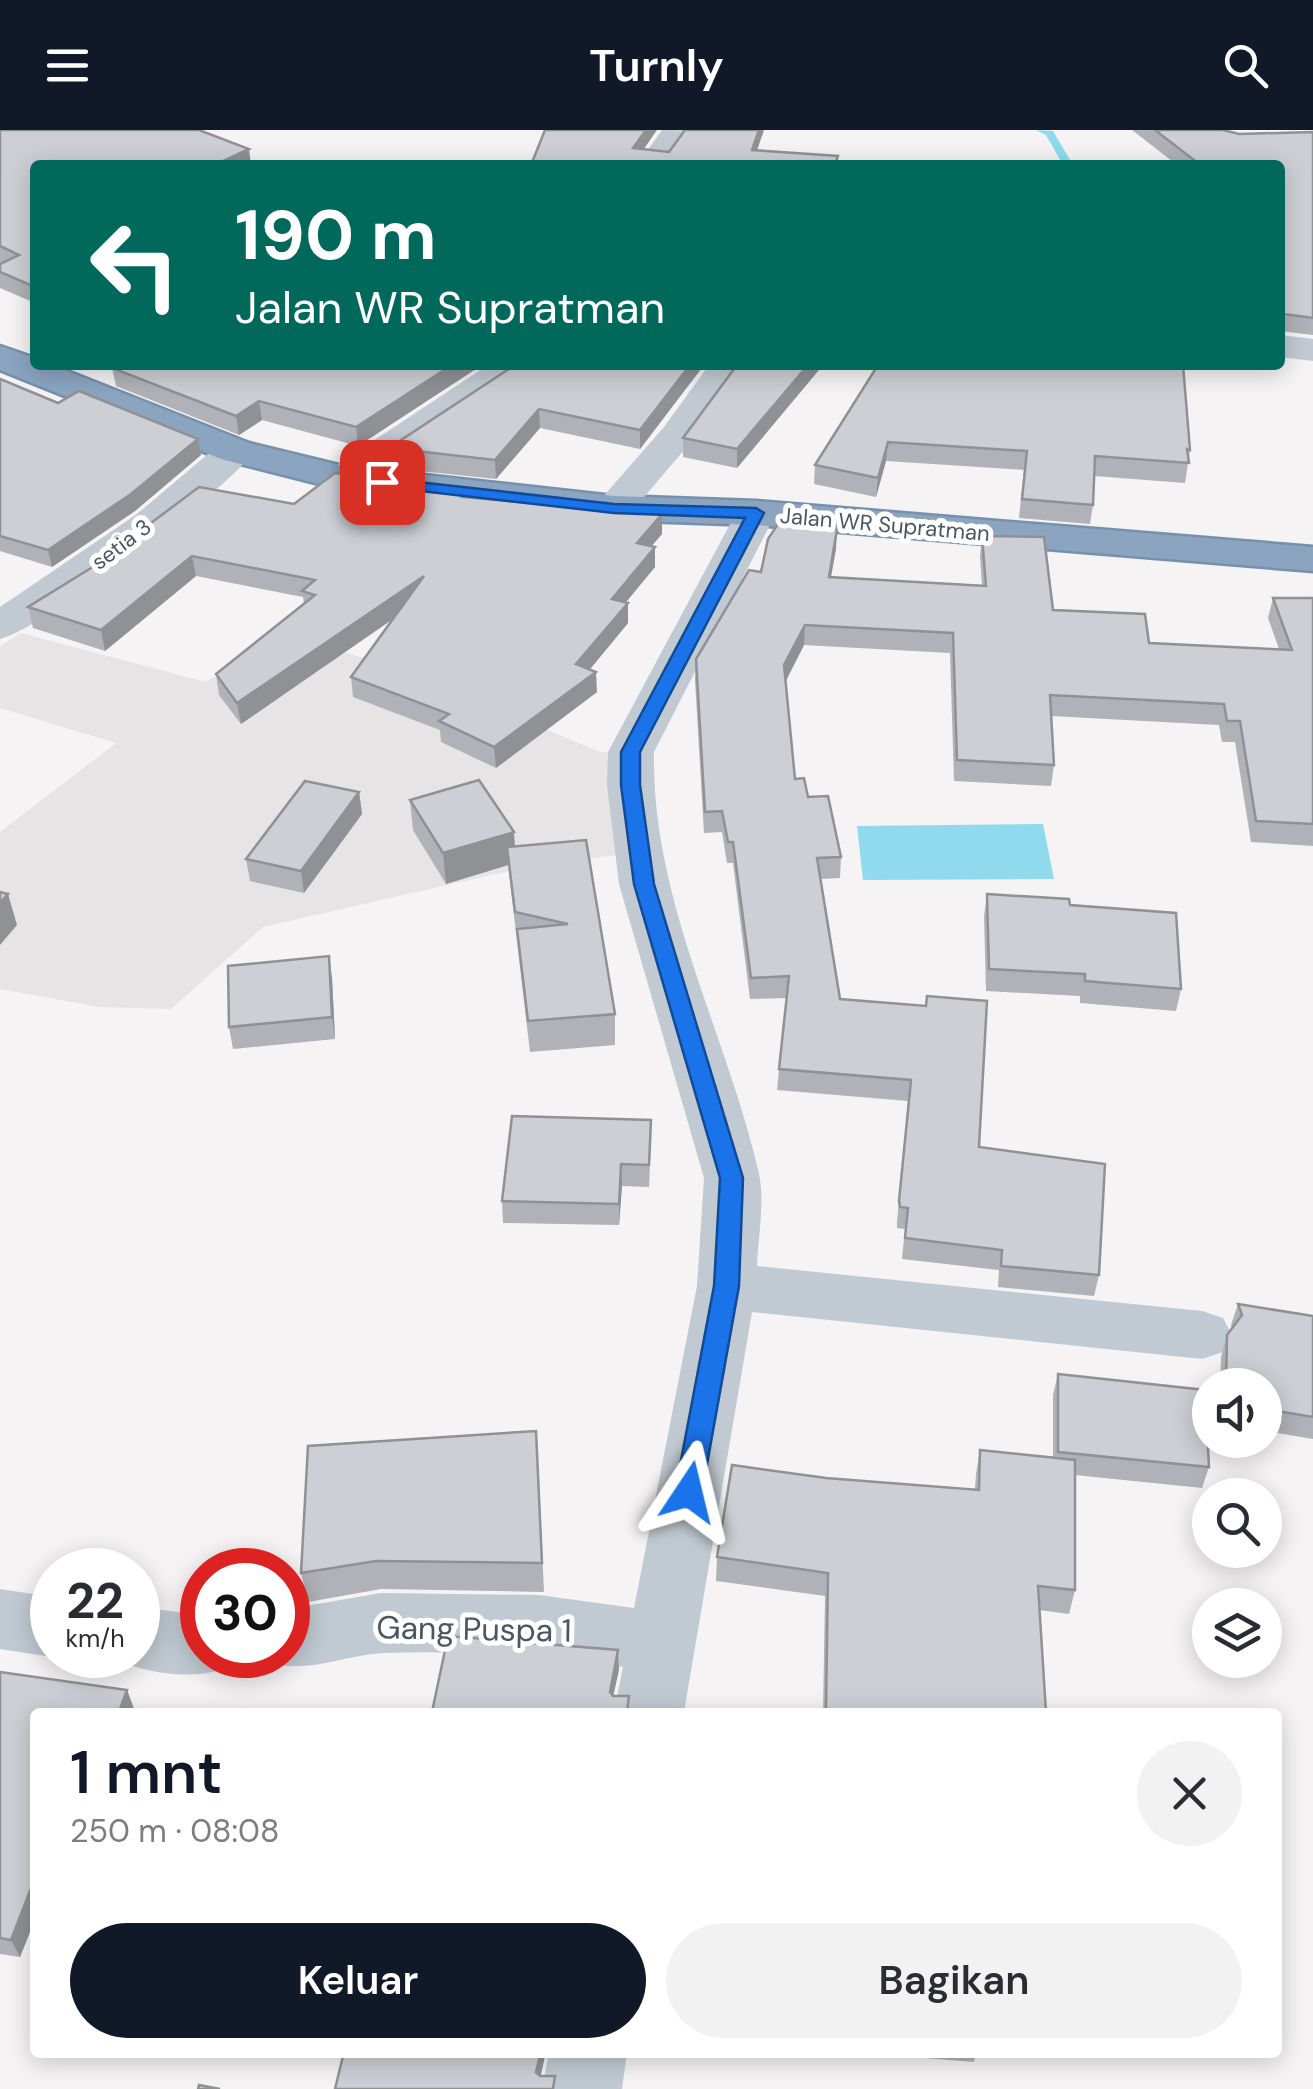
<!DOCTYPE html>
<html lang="id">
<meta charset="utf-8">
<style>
body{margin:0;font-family:"DM Sans",sans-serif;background:#f2f2f3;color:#2b2b33;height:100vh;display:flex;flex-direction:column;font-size:38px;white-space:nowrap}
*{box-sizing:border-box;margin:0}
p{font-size:32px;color:#7c7c81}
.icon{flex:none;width:55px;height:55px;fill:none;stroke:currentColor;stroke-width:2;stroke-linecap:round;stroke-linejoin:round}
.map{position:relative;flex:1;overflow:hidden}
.drawer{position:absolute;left:30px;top:1578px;width:1252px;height:350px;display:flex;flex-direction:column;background:#fff;border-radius:10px;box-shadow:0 5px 25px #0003}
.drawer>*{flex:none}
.hud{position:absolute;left:30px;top:30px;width:1255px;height:210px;border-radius:10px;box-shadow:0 5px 25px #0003;background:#00695c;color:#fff;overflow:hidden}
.fabs{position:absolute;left:1192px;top:1238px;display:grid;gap:20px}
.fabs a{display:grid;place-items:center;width:90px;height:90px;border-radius:50%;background:#fff;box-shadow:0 5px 25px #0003;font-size:50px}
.speed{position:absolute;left:30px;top:1418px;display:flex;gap:20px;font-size:50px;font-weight:700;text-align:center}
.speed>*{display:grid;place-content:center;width:130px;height:130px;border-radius:50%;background:#fff;box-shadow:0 5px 25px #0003;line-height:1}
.speed small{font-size:25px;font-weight:400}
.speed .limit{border:15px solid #d22;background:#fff;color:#111}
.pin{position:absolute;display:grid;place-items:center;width:85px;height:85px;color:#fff;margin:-42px;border-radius:20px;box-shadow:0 5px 15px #0006}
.me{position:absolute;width:110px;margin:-55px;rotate:10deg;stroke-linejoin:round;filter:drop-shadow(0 0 8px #0008)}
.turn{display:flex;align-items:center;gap:35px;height:210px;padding:0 40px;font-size:45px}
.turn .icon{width:130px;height:130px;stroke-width:2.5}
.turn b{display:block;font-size:70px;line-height:85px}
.round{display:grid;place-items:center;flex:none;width:105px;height:105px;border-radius:52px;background:#f2f2f3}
.overview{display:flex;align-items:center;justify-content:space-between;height:170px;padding:0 40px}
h1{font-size:60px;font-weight:600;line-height:75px;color:#111827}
.cta{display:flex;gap:20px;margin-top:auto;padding:20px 40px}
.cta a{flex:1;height:115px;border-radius:60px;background:#111827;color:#fff;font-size:40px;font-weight:600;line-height:115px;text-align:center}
.cta a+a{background:#f2f2f3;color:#2b2b33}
header{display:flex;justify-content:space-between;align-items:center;height:130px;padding:0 40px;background:#111827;color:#fff;font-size:45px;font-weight:600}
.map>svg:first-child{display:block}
.education{fill:#e6e4e5}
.water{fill:#90daee}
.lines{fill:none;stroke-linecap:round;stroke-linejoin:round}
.stream{fill:#90daee;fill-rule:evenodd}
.highway-casing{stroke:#7690ad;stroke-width:5}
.minor{fill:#c1cad2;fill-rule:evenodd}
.highway{fill:#8ba5c1;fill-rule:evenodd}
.wall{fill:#b0b2b7}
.shaded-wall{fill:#909195}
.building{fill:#cdcfd5;stroke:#909195;stroke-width:2.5}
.route{fill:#1a73e8;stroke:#114b97;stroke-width:2.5}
.labels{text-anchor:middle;stroke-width:10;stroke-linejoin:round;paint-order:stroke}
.far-street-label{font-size:22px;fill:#4a5661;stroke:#fff}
.near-street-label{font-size:32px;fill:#4a5661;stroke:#fff}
</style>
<header><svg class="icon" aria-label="menu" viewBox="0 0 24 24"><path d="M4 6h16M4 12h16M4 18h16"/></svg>Turnly<svg class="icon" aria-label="search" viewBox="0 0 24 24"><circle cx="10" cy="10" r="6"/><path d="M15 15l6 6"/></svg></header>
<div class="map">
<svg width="1313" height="1959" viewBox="0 0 1313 1959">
<rect width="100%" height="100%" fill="#f5f3f3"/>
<polygon class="education" points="21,503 206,552 285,504 406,541 600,622 631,622 640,722 526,737 263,797 171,879 99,877 0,859 0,702 116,613 0,578 0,516"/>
<polygon class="water" points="1043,694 1054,749 863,750 857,696"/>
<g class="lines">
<polygon class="stream" points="1036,0 1053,1 1073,35 1063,35 1046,5"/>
<defs>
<polygon id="highway" points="0,216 35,228 35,235 52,235 249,313 343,336 614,366 756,371 1313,417 1313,441 756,395 614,390 343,360 221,329 0,240"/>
</defs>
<use href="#highway" class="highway-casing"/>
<g class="minor">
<polygon points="662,0 692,0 669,35 637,35"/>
<polygon points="1280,205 1313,209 1313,231 1280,227"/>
<polygon points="488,235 530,235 525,243 357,356 343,360 329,356 323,348 329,340"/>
<polygon points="709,235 745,235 690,313 628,386 614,390 600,386 594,378 600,370 664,297"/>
<path d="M235 309 249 313 254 321C226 362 46 497 0 509V477L137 384 221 313Z"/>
<path d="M756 371 770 375 776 383 654 622C651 770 727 903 759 1044 765 1072 758 1108 757 1136L1202 1181 1223 1188 1232 1205 1223 1222 1202 1229 752 1182 684 1582H614L623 1537C544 1526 464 1520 384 1523 341 1525 306 1546 264 1531L261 1525H288V1479L381 1463 539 1465 634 1478 697 1156 704 1048 619 754 607 655 608 622 736 383 742 375Z"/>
<polygon points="0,1459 52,1467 52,1525 58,1525 52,1527 0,1519"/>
<path d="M138 1477 202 1485V1525H232L226 1538C190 1551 150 1543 114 1530L112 1525H138Z"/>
<polygon points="549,1922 627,1922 622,1959 542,1959"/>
</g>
<use href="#highway" class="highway"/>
</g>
<g class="wall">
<polygon points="0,0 35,35 35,173 0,158 0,134 1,133 0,132"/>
<polygon points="1132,0 1223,0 1239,4 1313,2 1313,205 1280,201 1280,35 1177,35"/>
<polygon points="116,235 482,235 358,316 262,290 239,305 116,256 112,238"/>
<polygon points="704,235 640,319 540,298 496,349 391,338 389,318"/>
<polygon points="823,235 737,338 683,327 683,308"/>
<polygon points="878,235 1190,320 1185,353 1094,346 1093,375 1090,394 1019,388 1024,340 886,331 876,367 814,354 815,335"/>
<polygon points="0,249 58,273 201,325 135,381 52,437 0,421"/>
<polygon points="470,358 471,368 662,404 651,416 655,437 626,472 628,493 590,539 597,562 496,638 441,612 440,600 353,567 351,547 393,489 241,594 219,565 216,544 304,474 303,467 196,446 105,521 33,498 28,477 294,374"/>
<polygon points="982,406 1053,480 1149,513 1279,519 1268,488 1273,468 1313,468 1313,716 1251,712 1235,612 1222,612 1219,595 1051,586 1054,635 1051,656 954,651 950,523 804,515 786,551 795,649 808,667 841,727 840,748 820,749 840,869 1099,1145 1094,1166 998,1157 999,1140 902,1129 905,1099 897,1098 897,1092 908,971 777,960 786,868 750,869 733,733 727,733 722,702 704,703 695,550 696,529 761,442 836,419 831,447 982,455 980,426"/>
<polygon points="359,662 362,684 304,763 250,751 246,729"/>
<polygon points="410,670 515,716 586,710 615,884 615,915 530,922 508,735 446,754 413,700"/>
<polygon points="987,764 1070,775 1181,859 1176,881 1080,873 1080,866 986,861 984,786"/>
<polygon points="332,848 335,909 233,919 229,897"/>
<polygon points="651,1011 649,1057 622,1056 619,1095 503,1093 502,1071"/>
<polygon points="1238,1174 1313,1186 1313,1309 1265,1301 1265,1255 1220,1255 1221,1227 1227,1205 1232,1199 1231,1195"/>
<polygon points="1058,1244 1209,1337 1202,1358 1075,1345 1075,1460 1069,1484 1039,1480 1046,1582 823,1582 825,1466 716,1451 717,1427 826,1348 975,1359 976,1344 980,1320 1053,1327 1053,1265"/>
<polygon points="538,1330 544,1462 381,1459 308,1472 301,1443"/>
<polygon points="0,1542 127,1560 134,1579 133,1582 35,1582 35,1789 20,1827 0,1824"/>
<polygon points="853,1922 976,1922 974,1932"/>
</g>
<g class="shaded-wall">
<polygon points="646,0 657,0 633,35 633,18"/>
<polygon points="759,0 764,0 752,35 752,20"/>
<polygon points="249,19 251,35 215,35"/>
<polygon points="452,235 482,235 358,316 356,297"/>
<polygon points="690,235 704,235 640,319 640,300"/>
<polygon points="808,235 823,235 737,338 737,319"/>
<polygon points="259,271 262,290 239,305 236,286"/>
<polygon points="539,279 540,298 496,349 495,330"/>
<polygon points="198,309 201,325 135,381 52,437 48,420"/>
<polygon points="888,312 886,331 876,367 878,348"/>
<polygon points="662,384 662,404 637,433 637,413"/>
<polygon points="837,399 836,419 827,468 829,447"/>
<polygon points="655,417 655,437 612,489 612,469"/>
<polygon points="192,426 196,446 105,521 101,500"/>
<polygon points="424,446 426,466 241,594 237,573"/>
<polygon points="628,473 628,493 577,555 576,534"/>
<polygon points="805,495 804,515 783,556 784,535"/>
<polygon points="596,542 597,562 496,638 494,617"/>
<polygon points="359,662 362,684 304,763 301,741"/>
<polygon points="514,702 516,733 507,717 508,735 446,754 443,723"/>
<polygon points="8,764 17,795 0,815 0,773"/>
<polygon points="329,826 332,848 335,909 332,887"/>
<polygon points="621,1034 622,1056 619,1095 619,1074"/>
<polygon points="618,1520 619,1540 610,1581 610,1562"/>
<polygon points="127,1560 134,1579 133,1582 119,1582"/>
<polygon points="35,1748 35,1789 20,1827 11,1810"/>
<polygon points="541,1922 546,1922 538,1958 536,1942"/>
</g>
<g class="building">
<polygon points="0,0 199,0 249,19 215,35 35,35 35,157 0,142 0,134 19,125 0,116"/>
<polygon points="545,0 646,0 633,18 669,22 685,0 759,0 752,20 838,26 835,35 531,35"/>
<polygon points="1155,0 1223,0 1239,4 1313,2 1313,188 1284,184 1280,192 1280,35 1198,35 1198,33"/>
<polygon points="116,235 452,235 356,297 259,271 236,286 112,238"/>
<polygon points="515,235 690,235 640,300 539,279 495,330 389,318"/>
<polygon points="737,235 808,235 737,319 683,308"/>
<polygon points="878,235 1183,235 1190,320 1187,319 1189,333 1095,326 1093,375 1022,369 1027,321 888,312 878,348 815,335"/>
<polygon points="0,249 58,273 79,261 198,309 131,364 48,420 0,406"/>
<polygon points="335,343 470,358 462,367 662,384 637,413 655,417 612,469 628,473 576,534 596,542 494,617 439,591 449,584 351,547 424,446 237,573 216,544 315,465 302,461 315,450 192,426 101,500 28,477 91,438 199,357 294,374"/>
<polygon points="778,394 837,399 829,447 986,456 982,406 1044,407 1053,480 1145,484 1149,513 1292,520 1273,468 1313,468 1313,694 1256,691 1240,591 1227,591 1224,574 1050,565 1054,635 957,630 953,503 805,495 784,535 795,649 804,648 808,667 828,666 841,727 817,728 840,869 926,876 927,866 987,871 979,1017 1105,1034 1099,1145 1001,1136 1002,1120 905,1108 908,1078 900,1077 899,1071 911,950 779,939 789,846 751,848 733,712 728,712 722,681 705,682 696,529 749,440 761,442 768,409"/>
<polygon points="479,650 514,702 443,723 410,670"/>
<polygon points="305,651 359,662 301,741 246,729"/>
<polygon points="586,710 615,884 528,891 517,799 568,794 515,782 507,717"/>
<polygon points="0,762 8,764 0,773"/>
<polygon points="987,764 1069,769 1070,775 1176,783 1181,859 1085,851 1085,844 989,839"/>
<polygon points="329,826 332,887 229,897 228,836"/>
<polygon points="512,986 651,990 649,1035 621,1034 619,1074 502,1071"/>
<polygon points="1238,1174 1313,1186 1313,1287 1265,1279 1265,1255 1226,1255 1227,1205 1242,1185"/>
<polygon points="1058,1244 1205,1260 1209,1337 1058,1322"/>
<polygon points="536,1301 542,1433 376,1431 301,1443 308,1316"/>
<polygon points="980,1320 1075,1330 1075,1460 1038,1456 1046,1582 826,1582 828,1443 717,1427 732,1335 826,1348 979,1360"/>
<polygon points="448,1506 618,1520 610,1562 613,1566 629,1566 627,1582 432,1582"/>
<polygon points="0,1542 127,1560 119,1582 35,1582 35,1748 11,1810 0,1808"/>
<polygon points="344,1922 541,1922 536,1942 540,1946 555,1946 553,1959 335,1959"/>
<polygon points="199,1955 220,1959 198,1959"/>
</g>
<polygon class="route" points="382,348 614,374 756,378 764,383 640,622 640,655 654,754 743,1048 739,1156 702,1362 698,1370 689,1373 679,1370 675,1362 714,1156 720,1048 634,754 621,655 621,622 745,388 614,383 376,356 376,349"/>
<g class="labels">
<g class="far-street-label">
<text transform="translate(885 394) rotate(5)" y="8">Jalan WR Supratman</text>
<text transform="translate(121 414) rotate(-37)" y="8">setia 3</text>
</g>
<g class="near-street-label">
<text transform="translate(474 1499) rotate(1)" y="11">Gang Puspa 1</text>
</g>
</g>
</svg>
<div class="fabs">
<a><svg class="icon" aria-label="sound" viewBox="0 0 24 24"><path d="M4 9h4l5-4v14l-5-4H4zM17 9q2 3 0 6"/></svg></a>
<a><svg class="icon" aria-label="search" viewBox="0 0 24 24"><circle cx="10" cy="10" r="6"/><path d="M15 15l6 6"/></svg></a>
<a><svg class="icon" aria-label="layers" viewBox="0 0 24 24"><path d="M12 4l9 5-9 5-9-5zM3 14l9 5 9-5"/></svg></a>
</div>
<div class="speed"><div>22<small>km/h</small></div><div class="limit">30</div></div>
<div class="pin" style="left:382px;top:352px;background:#d93025"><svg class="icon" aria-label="arrive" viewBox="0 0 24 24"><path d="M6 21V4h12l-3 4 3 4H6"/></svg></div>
<svg class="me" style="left:689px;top:1362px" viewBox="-20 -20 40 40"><path d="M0-17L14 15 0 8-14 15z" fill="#1a73e8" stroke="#fff" stroke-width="4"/></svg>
<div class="hud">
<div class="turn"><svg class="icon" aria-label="left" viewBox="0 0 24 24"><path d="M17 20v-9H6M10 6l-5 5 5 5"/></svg><div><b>190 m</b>Jalan WR Supratman</div></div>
</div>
<section class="drawer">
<div class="overview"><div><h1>1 mnt</h1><p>250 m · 08:08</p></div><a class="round"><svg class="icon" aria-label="close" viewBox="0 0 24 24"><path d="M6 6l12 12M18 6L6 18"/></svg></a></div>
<div class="cta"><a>Keluar</a><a>Bagikan</a></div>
</section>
</div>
